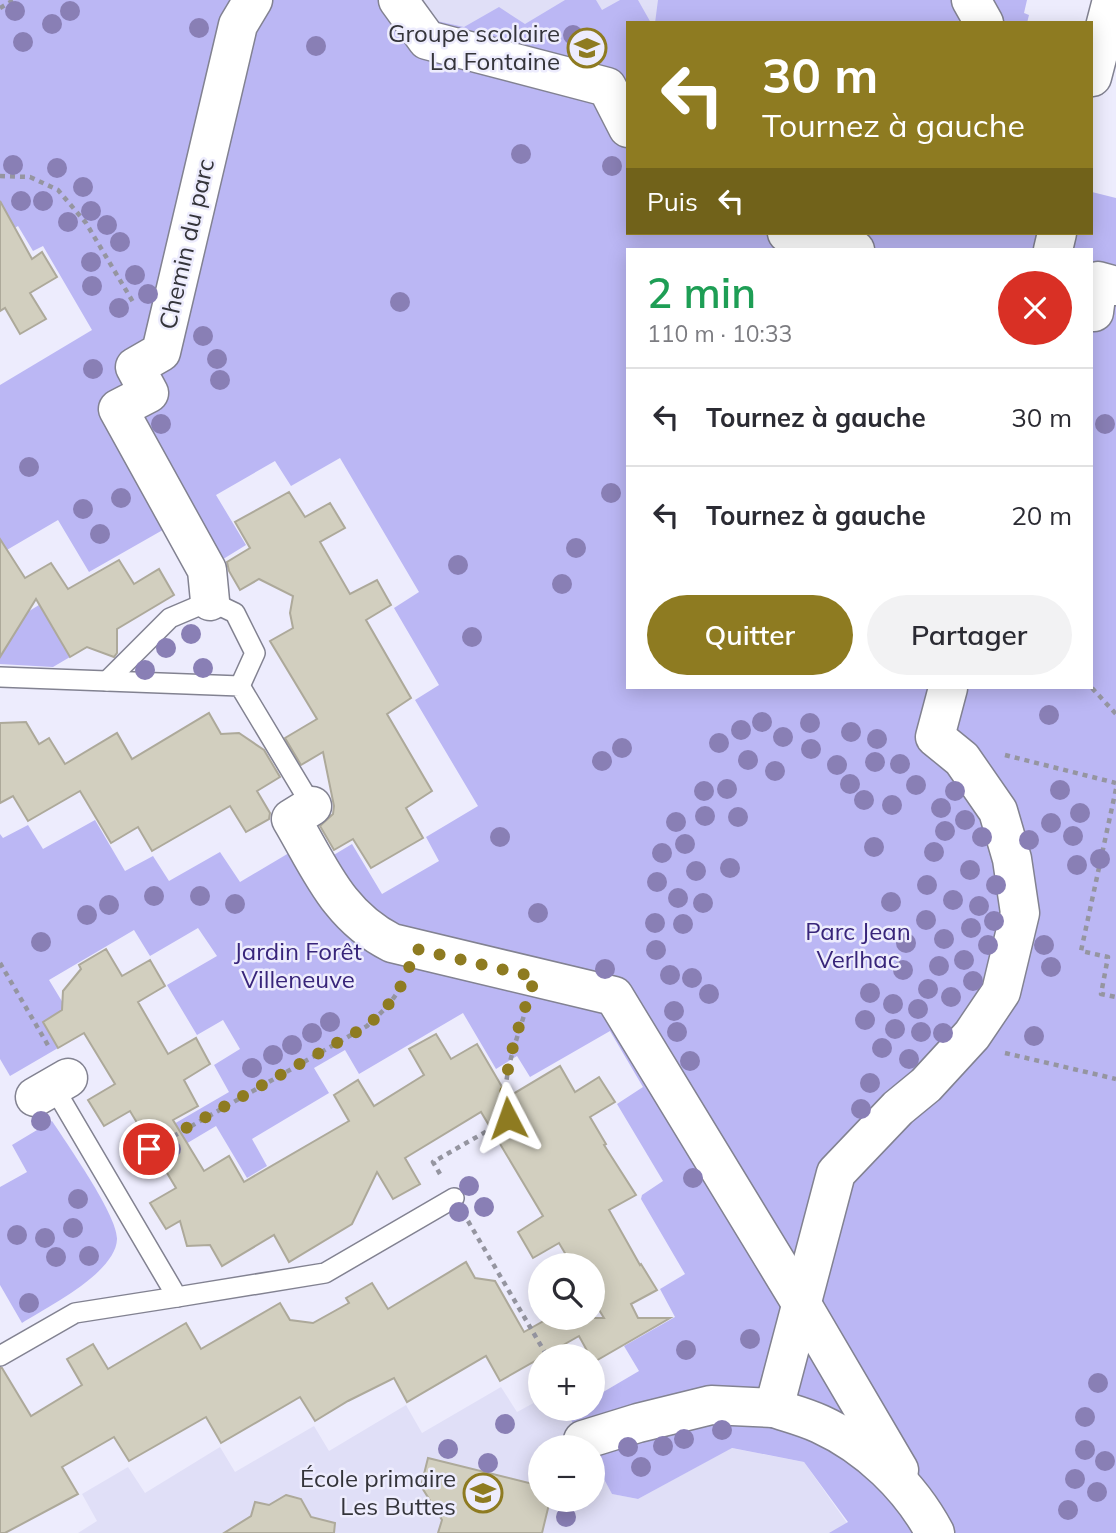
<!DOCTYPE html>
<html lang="fr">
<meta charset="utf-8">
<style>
body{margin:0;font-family:Mulish,sans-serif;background:#f2f2f3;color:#2b2b33;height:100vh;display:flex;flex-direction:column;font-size:26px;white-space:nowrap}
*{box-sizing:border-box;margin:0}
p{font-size:23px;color:#7c7c81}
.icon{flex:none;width:38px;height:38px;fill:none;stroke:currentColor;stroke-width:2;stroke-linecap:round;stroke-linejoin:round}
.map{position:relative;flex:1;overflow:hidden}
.side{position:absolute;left:626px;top:248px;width:467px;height:441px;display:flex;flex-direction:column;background:#fff;border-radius:0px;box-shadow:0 4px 18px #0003}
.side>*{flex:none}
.hud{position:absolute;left:626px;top:21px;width:467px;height:214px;border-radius:0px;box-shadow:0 4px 18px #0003;background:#8e7b21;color:#fff;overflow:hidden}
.tools{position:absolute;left:528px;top:1253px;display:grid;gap:14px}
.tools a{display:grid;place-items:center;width:77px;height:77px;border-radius:50%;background:#fff;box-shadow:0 4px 18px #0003;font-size:35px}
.pin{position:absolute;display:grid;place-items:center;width:60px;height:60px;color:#fff;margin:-30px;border:4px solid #fff;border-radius:50%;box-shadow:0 2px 7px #0007}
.me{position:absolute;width:77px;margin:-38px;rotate:356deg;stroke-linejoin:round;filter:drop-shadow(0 0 5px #0008)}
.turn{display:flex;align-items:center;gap:24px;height:147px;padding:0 21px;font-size:32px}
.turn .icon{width:91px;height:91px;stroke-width:2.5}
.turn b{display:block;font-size:49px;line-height:60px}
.then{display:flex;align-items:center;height:66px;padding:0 21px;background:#0003;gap:14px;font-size:26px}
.round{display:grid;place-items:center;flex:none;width:74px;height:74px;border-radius:37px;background:#f2f2f3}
.head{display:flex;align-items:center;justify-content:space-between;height:119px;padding:0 21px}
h1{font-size:42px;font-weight:600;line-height:52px;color:#1e9e55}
.primary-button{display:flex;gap:14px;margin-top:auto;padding:14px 21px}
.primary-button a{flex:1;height:80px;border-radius:42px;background:#8e7b21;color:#fff;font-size:28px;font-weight:600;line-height:80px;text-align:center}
.primary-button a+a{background:#f2f2f3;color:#2b2b33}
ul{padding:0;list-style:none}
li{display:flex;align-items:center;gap:21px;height:98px;padding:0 21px;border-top:2px solid #e1e1e2}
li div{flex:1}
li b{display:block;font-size:26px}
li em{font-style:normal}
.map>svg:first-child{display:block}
.built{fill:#e0dff7}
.green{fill:#bbb7f4;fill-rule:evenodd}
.building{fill:#d2cfbf;stroke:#ada99a;stroke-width:2}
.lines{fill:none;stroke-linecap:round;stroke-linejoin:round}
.lane-casing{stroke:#828291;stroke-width:22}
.street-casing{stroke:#828291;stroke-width:41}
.path{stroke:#9595a0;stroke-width:4.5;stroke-dasharray:5 5;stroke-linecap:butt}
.lane{stroke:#fff;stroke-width:19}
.street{stroke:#fff;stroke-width:38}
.tree{fill:#897fb5}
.route{stroke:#8e7b21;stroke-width:12;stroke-dasharray:0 21.6}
.labels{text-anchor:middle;stroke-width:5;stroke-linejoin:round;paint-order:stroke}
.poi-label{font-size:24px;fill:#34343a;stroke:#edecfd;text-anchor:end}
.street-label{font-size:24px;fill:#34343a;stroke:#edecfd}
.park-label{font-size:24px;fill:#38257a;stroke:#edecfd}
</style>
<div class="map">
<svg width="1116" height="1533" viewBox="0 0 1116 1533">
<rect width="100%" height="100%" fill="#edecfd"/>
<g class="built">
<polygon points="409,0 664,0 659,23 465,28 419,17"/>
<polygon points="501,1387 517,1412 541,1399 541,1409 564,1409 587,1447 541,1447 541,1500 593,1500 593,1459 612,1494 638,1499 731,1448 804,1462 854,1533 78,1533 97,1521 82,1494 128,1467 145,1493 220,1447 235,1472 314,1426 329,1451 406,1405 422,1433"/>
</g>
<g class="green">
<path d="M0 0H409L419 17 464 27 499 7 525 24 565 0H596L602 10 620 0H638L651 23H628V233H1092V192L1116 198V1533H829L848 1522 804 1462 732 1448 638 1499 612 1494 593 1459V1447H587L568 1415 578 1409H593V1398L639 1371 624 1346 675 1317 660 1289 685 1274 641 1199 642 1195 663 1181 617 1104 643 1087 610 1031 530 1077 517 1056 496 1069 463 1013 359 1074 345 1050 314 1068 329 1093 252 1139 267 1166 247 1178 216 1126 179 1148 148 1139 229 1092 214 1065 240 1049 223 1020 197 1035 167 985 217 956 198 928 150 956 134 930 49 980 66 1008 43 1022 58 1048 10 1076 0 1059V834L3 838 28 825 43 849 95 820 125 871 153 856 169 881 220 852 240 882 294 850 327 859 352 844 382 894 439 861 426 837 478 806 415 700 439 685 394 608 419 592 340 458 291 486 275 461 216 495 246 545 220 561 168 527 89 572 58 520 0 554V385L92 330 43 246 33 251 18 226 2 235 0 231ZM628 250H1092V688H628Z"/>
<polygon points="658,0 1027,0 1024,13 1029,15 1027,23 655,23"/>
<polygon points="39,605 70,657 53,667 0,664 0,629"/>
<path d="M52 1121C67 1144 118 1216 117 1239 116 1273 47 1307 22 1323L0 1285V1187L27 1172 12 1145Z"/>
</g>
<g class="building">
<polygon points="0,201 32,259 42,252 57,277 30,293 46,319 20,334 5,308 0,311"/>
<polygon points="289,492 305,517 330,503 345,528 320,542 350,594 377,580 391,605 366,620 411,698 387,714 432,791 406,808 423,838 371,868 353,839 334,850 320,826 333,814 334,806 323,752 301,765 285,738 317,719 270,641 293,628 290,613 293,596 259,579 240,590 229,571 227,562 250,548 235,522"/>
<polygon points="0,539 25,578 51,563 68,589 119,560 134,584 159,569 174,595 117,629 117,653 114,657 87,647 70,657 36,599 0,657"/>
<polygon points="209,713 221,734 239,733 264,750 280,777 257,791 270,813 269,819 246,832 230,806 152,851 138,827 111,843 80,791 28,821 13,796 0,803 0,723 26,722 39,744 49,738 65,764 117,733 132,759"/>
<polygon points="106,949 122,976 150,960 165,986 138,1002 168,1054 196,1038 210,1064 184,1080 198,1106 173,1120 204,1171 229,1156 244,1182 349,1121 334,1095 358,1080 374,1106 424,1075 409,1049 436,1034 451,1059 477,1044 508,1097 560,1066 575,1092 599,1077 615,1102 590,1117 606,1144 604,1145 636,1195 609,1210 640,1265 641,1264 657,1290 631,1304 638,1318 670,1318 594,1362 593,1356 590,1356 579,1336 500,1381 486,1356 407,1402 394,1378 348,1401 315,1421 300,1397 221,1443 206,1417 129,1461 114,1437 62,1467 78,1494 5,1533 0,1533 0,1368 2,1368 31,1416 82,1385 67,1359 93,1344 108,1369 186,1323 201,1349 280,1303 290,1320 313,1323 349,1303 346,1298 372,1283 388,1309 466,1262 475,1278 495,1281 524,1332 549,1318 604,1318 593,1300 593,1265 572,1265 559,1243 533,1258 518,1232 543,1216 481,1112 405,1158 420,1184 393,1199 377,1172 352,1224 289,1262 274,1235 222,1266 210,1245 187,1246 180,1221 166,1229 150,1203 176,1188 130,1111 104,1126 88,1100 115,1084 84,1033 58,1048 43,1022 62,1010 63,991 81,969 79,965"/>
<polygon points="428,1458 541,1486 541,1500 550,1500 542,1533 438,1533 442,1520 421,1486"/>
<polygon points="286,1495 301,1499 311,1517 335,1523 334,1533 224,1533 251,1516 255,1502 269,1505"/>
</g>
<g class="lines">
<defs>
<g id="lane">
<polyline points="0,677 240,686 312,806"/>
<polyline points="107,681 170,618 210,601 235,613 255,653 240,686"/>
<polyline points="53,1086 177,1297 325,1273 454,1198"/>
<polyline points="0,1356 75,1313 177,1297"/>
</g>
<g id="street">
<polyline points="398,0 427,40 607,87 628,128"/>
<polyline points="971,0 984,23"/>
<polyline points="1092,77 1112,0"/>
<polyline points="787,233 855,250"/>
<polyline points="1053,250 1057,233"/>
<polyline points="1092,311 1094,312 1098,281 1116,286"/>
<polyline points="210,601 207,570 118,409 149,393 135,367 161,352 238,25 253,0"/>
<path d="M312 806 291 819C320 868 338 916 392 943L614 996 801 1303 899 1470"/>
<polyline points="35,1097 68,1078"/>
<polyline points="583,1440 638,1423 711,1405 774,1408"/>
<path d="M935 1533C910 1486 868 1446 820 1424 805 1417 789 1413 774 1408L836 1173 898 1108 926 1085 972 1035 1001 992 1020 913 1012 859 998 811 962 759 935 737 948 688"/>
</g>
</defs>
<use href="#lane" class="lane-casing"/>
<use href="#street" class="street-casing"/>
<g class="path">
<polyline points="0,8 14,0"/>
<polyline points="0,176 30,177 58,190 86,223 133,302"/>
<polyline points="1092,688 1116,714"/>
<polyline points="1005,755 1116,783"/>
<polyline points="1116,789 1081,951 1108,957 1101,994 1116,997"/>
<polyline points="0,963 49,1047"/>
<polyline points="1005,1053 1116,1079"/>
<polyline points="130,1161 367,1026 388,1006 404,983"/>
<path d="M440 1174 433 1162 508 1119C499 1083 515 1046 525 1012"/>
<polyline points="468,1221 547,1356"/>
</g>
<use href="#lane" class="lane"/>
<use href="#street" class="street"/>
</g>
<g class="tree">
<circle cx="15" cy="11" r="10"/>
<circle cx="70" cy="11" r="10"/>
<circle cx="52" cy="24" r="10"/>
<circle cx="199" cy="28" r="10"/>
<circle cx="573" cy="35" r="10"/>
<circle cx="23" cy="42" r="10"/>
<circle cx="316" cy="46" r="10"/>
<circle cx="521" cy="154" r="10"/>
<circle cx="13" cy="165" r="10"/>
<circle cx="612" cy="166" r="10"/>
<circle cx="57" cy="168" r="10"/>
<circle cx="83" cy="187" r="10"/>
<circle cx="21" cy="201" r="10"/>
<circle cx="43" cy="201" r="10"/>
<circle cx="91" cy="211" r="10"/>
<circle cx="68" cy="222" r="10"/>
<circle cx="107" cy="225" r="10"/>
<circle cx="120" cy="242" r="10"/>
<circle cx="91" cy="262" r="10"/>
<circle cx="135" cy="275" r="10"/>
<circle cx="92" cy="286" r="10"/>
<circle cx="148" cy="294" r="10"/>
<circle cx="400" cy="302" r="10"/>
<circle cx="119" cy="308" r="10"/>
<circle cx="203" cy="336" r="10"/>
<circle cx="217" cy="359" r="10"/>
<circle cx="93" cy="369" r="10"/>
<circle cx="220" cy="380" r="10"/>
<circle cx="161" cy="424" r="10"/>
<circle cx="1105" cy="424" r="10"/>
<circle cx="29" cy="467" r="10"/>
<circle cx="611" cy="493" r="10"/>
<circle cx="121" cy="498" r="10"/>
<circle cx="83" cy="509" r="10"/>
<circle cx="100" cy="534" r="10"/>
<circle cx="576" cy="548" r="10"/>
<circle cx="458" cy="565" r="10"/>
<circle cx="562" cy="584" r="10"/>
<circle cx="191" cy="634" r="10"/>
<circle cx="472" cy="637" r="10"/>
<circle cx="166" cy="648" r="10"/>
<circle cx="203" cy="668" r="10"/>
<circle cx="145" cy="670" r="10"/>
<circle cx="1049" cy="715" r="10"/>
<circle cx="762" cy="722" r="10"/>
<circle cx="810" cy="723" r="10"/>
<circle cx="741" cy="730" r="10"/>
<circle cx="851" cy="732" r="10"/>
<circle cx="783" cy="737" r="10"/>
<circle cx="877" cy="739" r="10"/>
<circle cx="719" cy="743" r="10"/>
<circle cx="622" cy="748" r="10"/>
<circle cx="811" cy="749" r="10"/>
<circle cx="748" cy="760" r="10"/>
<circle cx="602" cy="761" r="10"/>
<circle cx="875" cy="762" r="10"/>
<circle cx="900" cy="764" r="10"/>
<circle cx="837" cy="765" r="10"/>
<circle cx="775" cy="771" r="10"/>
<circle cx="850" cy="784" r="10"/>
<circle cx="916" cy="785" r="10"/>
<circle cx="727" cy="789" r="10"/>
<circle cx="1060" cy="790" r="10"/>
<circle cx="704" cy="791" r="10"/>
<circle cx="955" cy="791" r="10"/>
<circle cx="864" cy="800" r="10"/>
<circle cx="892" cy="805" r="10"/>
<circle cx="941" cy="808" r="10"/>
<circle cx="1080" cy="813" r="10"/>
<circle cx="705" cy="816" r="10"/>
<circle cx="738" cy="817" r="10"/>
<circle cx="965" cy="820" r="10"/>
<circle cx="676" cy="822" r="10"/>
<circle cx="1051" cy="823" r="10"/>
<circle cx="945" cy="831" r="10"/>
<circle cx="1073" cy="836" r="10"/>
<circle cx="500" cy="837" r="10"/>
<circle cx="982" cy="837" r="10"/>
<circle cx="1029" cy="840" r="10"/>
<circle cx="685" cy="844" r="10"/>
<circle cx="874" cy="847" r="10"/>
<circle cx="934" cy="852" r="10"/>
<circle cx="662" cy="853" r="10"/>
<circle cx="1100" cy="859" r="10"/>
<circle cx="1077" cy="865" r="10"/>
<circle cx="730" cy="868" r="10"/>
<circle cx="970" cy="870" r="10"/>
<circle cx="696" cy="871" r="10"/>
<circle cx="657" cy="882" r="10"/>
<circle cx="927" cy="885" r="10"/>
<circle cx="996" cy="885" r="10"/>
<circle cx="154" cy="896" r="10"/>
<circle cx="200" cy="896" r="10"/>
<circle cx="678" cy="898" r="10"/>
<circle cx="953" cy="900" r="10"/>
<circle cx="891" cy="902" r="10"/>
<circle cx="703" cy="903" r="10"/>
<circle cx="235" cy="904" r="10"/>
<circle cx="109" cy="905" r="10"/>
<circle cx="979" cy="906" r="10"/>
<circle cx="538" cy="913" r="10"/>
<circle cx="87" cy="915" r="10"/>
<circle cx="926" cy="920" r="10"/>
<circle cx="994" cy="921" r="10"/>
<circle cx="655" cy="923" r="10"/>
<circle cx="683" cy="924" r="10"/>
<circle cx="971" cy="928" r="10"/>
<circle cx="944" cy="939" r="10"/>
<circle cx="41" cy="942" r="10"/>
<circle cx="906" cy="943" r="10"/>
<circle cx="988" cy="945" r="10"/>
<circle cx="1044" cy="945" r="10"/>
<circle cx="656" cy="950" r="10"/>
<circle cx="964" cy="960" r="10"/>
<circle cx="939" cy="966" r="10"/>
<circle cx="1051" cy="967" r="10"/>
<circle cx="605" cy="969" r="10"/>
<circle cx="903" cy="970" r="10"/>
<circle cx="670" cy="975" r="10"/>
<circle cx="692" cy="978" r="10"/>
<circle cx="973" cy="981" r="10"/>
<circle cx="928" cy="989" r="10"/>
<circle cx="870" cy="993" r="10"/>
<circle cx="709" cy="994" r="10"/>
<circle cx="951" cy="997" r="10"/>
<circle cx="893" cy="1004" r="10"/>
<circle cx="918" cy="1009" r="10"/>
<circle cx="674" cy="1011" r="10"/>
<circle cx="865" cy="1020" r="10"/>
<circle cx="330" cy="1022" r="10"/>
<circle cx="895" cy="1029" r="10"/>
<circle cx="677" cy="1032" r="10"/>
<circle cx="921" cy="1032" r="10"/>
<circle cx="312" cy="1033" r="10"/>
<circle cx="943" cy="1033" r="10"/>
<circle cx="1034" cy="1036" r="10"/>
<circle cx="292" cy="1045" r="10"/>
<circle cx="882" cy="1048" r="10"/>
<circle cx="273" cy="1055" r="10"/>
<circle cx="909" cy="1059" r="10"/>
<circle cx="690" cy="1061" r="10"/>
<circle cx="252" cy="1068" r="10"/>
<circle cx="870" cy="1083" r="10"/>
<circle cx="861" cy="1109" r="10"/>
<circle cx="41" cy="1121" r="10"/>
<circle cx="171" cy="1149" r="10"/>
<circle cx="693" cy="1178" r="10"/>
<circle cx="469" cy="1186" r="10"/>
<circle cx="78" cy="1199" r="10"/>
<circle cx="484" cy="1207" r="10"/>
<circle cx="459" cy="1212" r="10"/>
<circle cx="73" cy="1228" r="10"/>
<circle cx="17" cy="1235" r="10"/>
<circle cx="45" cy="1238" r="10"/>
<circle cx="89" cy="1256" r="10"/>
<circle cx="56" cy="1257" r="10"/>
<circle cx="29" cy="1303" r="10"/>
<circle cx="750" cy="1339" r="10"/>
<circle cx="686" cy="1350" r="10"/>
<circle cx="1098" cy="1383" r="10"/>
<circle cx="1085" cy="1417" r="10"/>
<circle cx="505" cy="1424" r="10"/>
<circle cx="722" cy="1430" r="10"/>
<circle cx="684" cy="1439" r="10"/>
<circle cx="663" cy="1446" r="10"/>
<circle cx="628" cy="1447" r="10"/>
<circle cx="448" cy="1449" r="10"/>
<circle cx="1085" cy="1450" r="10"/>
<circle cx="1105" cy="1461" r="10"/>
<circle cx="488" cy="1463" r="10"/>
<circle cx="641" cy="1467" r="10"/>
<circle cx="1075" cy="1479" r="10"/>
<circle cx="1097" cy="1492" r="10"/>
<circle cx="1068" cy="1510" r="10"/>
<circle cx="566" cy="1517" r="10"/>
</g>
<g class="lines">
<path class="route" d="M149 1149 367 1026C398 998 402 987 416 949L535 977C523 1017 497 1078 508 1118"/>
</g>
<defs>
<symbol id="school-ring" viewBox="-11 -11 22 22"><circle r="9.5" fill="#edecfd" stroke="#8e7b21" stroke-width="1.5"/><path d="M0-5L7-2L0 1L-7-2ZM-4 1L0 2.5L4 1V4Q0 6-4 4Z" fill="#8e7b21"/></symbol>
</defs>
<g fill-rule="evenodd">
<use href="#school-ring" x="565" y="26" width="44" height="44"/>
<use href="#school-ring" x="461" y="1471" width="44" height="44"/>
</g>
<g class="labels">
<g class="poi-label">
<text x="560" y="42">Groupe scolaire<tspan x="560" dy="28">La Fontaine</tspan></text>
<text x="456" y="1487">École primaire<tspan x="456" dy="28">Les Buttes</tspan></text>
</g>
<g class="street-label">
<text transform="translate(187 244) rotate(-77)" y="8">Chemin du parc</text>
</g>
<g class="park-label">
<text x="858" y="940">Parc Jean<tspan x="858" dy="28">Verlhac</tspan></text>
<text x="298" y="960">Jardin Forêt<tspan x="298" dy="28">Villeneuve</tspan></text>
</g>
</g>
</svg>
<div class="tools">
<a><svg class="icon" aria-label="search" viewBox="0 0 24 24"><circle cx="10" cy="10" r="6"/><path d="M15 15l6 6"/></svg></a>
<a>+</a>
<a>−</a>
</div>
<div class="pin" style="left:149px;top:1149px;background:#d93025"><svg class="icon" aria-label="arrive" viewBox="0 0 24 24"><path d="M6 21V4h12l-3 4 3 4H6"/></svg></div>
<svg class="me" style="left:508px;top:1118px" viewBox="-20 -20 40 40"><path d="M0-17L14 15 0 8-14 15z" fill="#8e7b21" stroke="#fff" stroke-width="4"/></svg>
<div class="hud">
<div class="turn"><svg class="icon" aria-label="left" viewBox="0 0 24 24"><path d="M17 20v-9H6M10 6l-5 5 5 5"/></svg><div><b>30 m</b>Tournez à gauche</div></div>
<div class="then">Puis<svg class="icon" aria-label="left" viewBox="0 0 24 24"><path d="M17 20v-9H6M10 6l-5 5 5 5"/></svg></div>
</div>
<section class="side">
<div class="head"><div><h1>2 min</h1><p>110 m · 10:33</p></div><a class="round" style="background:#d93025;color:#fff"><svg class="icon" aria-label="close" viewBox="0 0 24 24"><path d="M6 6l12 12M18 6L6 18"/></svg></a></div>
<ul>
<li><svg class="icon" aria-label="left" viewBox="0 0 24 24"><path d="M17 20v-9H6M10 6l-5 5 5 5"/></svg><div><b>Tournez à gauche</b></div><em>30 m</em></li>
<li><svg class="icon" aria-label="left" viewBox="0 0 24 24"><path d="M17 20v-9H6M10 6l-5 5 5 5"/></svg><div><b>Tournez à gauche</b></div><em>20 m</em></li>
</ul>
<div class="primary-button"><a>Quitter</a><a>Partager</a></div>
</section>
</div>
